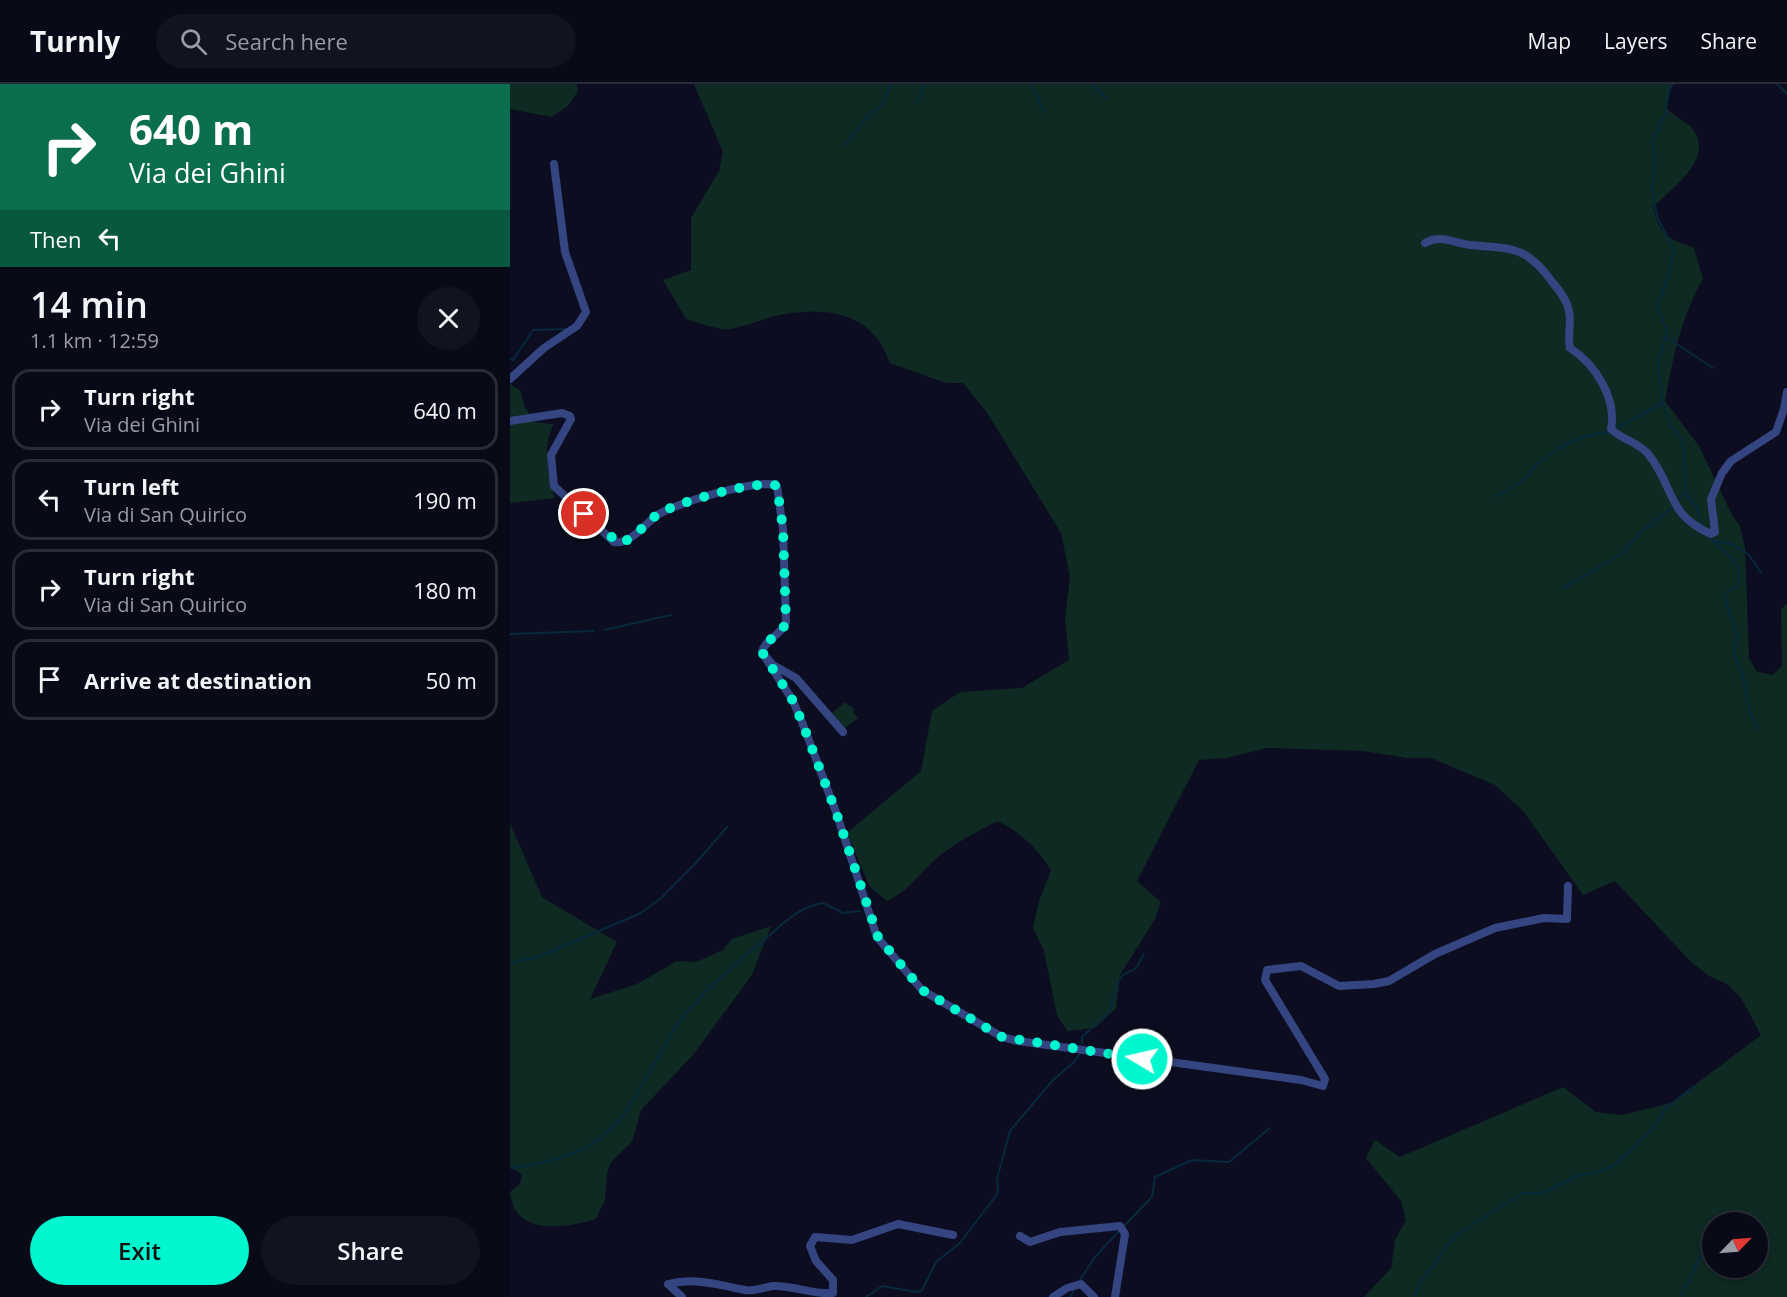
<!DOCTYPE html>
<meta charset="utf-8">
<style>
body{margin:0;font-family:"Open Sans",sans-serif;background:#121321;color:#f1f3f6;height:100vh;display:flex;flex-direction:column;font-size:22px;white-space:nowrap}
*{box-sizing:border-box;margin:0}
p{font-size:20px;color:#999aa2}
.icon{flex:none;width:33px;height:33px;fill:none;stroke:currentColor;stroke-width:2;stroke-linecap:round;stroke-linejoin:round}
.map{position:relative;flex:1;overflow:hidden}
.drawer{display:flex;flex-direction:column;background:#090a18;width:510px}
.drawer>*{flex:none}
.guide{background:#0b6e4f;color:#fff;overflow:hidden}
.needle{width:39px;rotate:65deg}
.buttons{position:absolute;left:1192px;top:1128px;display:grid;gap:12px}
.buttons a{display:grid;place-items:center;width:66px;height:66px;border-radius:50%;background:#090a18;box-shadow:0 3px 9px #0003,0 0 0 2px #292b37;font-size:30px}
.pin{position:absolute;display:grid;place-items:center;width:51px;height:51px;color:#fff;margin:-26px;border:3px solid #fff;border-radius:50%;box-shadow:0 2px 6px #0007}
.me{position:absolute;width:66px;margin:-33px;rotate:279deg;stroke-linejoin:round;filter:drop-shadow(0 0 4px #0008)}
.turn{display:flex;align-items:center;gap:21px;height:126px;padding:0 30px;font-size:27px}
.turn .icon{width:78px;height:78px;stroke-width:2.5}
.turn b{display:block;font-size:42px;line-height:51px}
.then{display:flex;align-items:center;height:57px;padding:0 30px;background:#0003;gap:12px;font-size:22px}
.round{display:grid;place-items:center;flex:none;width:63px;height:63px;border-radius:32px;background:#121321}
.overview{display:flex;align-items:center;justify-content:space-between;height:102px;padding:0 30px}
h1{font-size:36px;font-weight:600;line-height:45px}
.button{display:flex;gap:12px;margin-top:auto;padding:12px 30px}
.button a{flex:1;height:69px;border-radius:36px;background:#00f6cf;color:#111;font-size:24px;font-weight:600;line-height:69px;text-align:center}
.button a+a{background:#121321;color:#f1f3f6}
ul{padding:0;list-style:none}
li{display:flex;align-items:center;gap:18px;height:81px;margin:0 12px 9px;padding:0 18px;border:3px solid #292b37;border-radius:18px}
li div{flex:1}
li b{display:block;font-size:22px}
li em{font-style:normal}
header{display:flex;align-items:center;gap:36px;box-sizing:border-box;height:84px;padding:0 30px;background:#090a18;border-bottom:2px solid #292b37}
header strong{font-size:28px}
nav{display:flex;gap:33px;margin-inline-start:auto;font-size:21px}
.search{width:420px;height:54px;background:#121321;display:flex;align-items:center;gap:15px;box-sizing:border-box;padding:0 21px;border-radius:33px;color:#999aa2;font-size:22px}
main{display:flex;flex:1;min-height:0}
.map>svg:first-child{display:block}
.green{fill:#0e2a22;fill-rule:evenodd}
.lines{fill:none;stroke-linecap:round;stroke-linejoin:round}
.stream{stroke:#07293e;stroke-width:2}
.minor{stroke:#354581;stroke-width:8}
.route{stroke:#00f6cf;stroke-width:10;stroke-dasharray:0 18}
</style>
<header>
<strong>Turnly</strong>
<div class="search"><svg class="icon" aria-label="search" viewBox="0 0 24 24"><circle cx="10" cy="10" r="6"/><path d="M15 15l6 6"/></svg>Search here</div>
<nav><a>Map</a><a>Layers</a><a>Share</a></nav>
</header>
<main>
<section class="drawer">
<div class="guide">
<div class="turn"><svg class="icon" aria-label="right" viewBox="0 0 24 24"><path d="M7 20v-9h11M14 6l5 5-5 5"/></svg><div><b>640 m</b>Via dei Ghini</div></div>
<div class="then">Then<svg class="icon" aria-label="left" viewBox="0 0 24 24"><path d="M17 20v-9H6M10 6l-5 5 5 5"/></svg></div>
</div>
<div class="overview"><div><h1>14 min</h1><p>1.1 km · 12:59</p></div><a class="round"><svg class="icon" aria-label="close" viewBox="0 0 24 24"><path d="M6 6l12 12M18 6L6 18"/></svg></a></div>
<ul>
<li><svg class="icon" aria-label="right" viewBox="0 0 24 24"><path d="M7 20v-9h11M14 6l5 5-5 5"/></svg><div><b>Turn right</b><p>Via dei Ghini</p></div><em>640 m</em></li>
<li><svg class="icon" aria-label="left" viewBox="0 0 24 24"><path d="M17 20v-9H6M10 6l-5 5 5 5"/></svg><div><b>Turn left</b><p>Via di San Quirico</p></div><em>190 m</em></li>
<li><svg class="icon" aria-label="right" viewBox="0 0 24 24"><path d="M7 20v-9h11M14 6l5 5-5 5"/></svg><div><b>Turn right</b><p>Via di San Quirico</p></div><em>180 m</em></li>
<li><svg class="icon" aria-label="arrive" viewBox="0 0 24 24"><path d="M6 21V4h12l-3 4 3 4H6"/></svg><div><b>Arrive at destination</b></div><em>50 m</em></li>
</ul>
<div class="button"><a>Exit</a><a>Share</a></div>
</section>
<div class="map">
<svg width="1277" height="1213" viewBox="0 0 1277 1213">
<rect width="100%" height="100%" fill="#0c0d20"/>
<g class="green">
<polygon points="0,0 67,0 68,7 58,22 41,33 0,25"/>
<path d="M184 0H1164L1159 8 1157 25C1164 32 1178 39 1182 44 1206 74 1162 104 1143 123 1151 153 1156 153 1184 164L1193 195C1171 233 1163 274 1155 317L1189 362 1222 431 1230 442 1235 464 1239 574 1246 587 1262 591 1272 582 1271 526 1277 519V1213H854L881 1184 885 1156 896 1136 891 1117 856 1074 865 1056 890 1073 1053 1003 1086 1028 1112 1031 1161 1019 1251 951 1231 914 1217 900 1199 892 1181 878 1105 797 1073 811 1014 728 985 701 921 674H897L853 667 756 664 717 674 689 676 627 797 651 818 645 835 610 891 606 924 585 944 557 947 547 931 534 867 523 844 529 817 541 786C527 764 511 749 488 737 466 748 445 759 427 774 407 791 402 805 377 817L360 803 337 749 411 687 422 627 450 608 512 604 559 576 555 534 560 493 551 449 476 327 453 299H436L380 279C364 231 321 222 275 230 256 233 239 242 221 245 208 247 188 238 176 235L153 196 181 186V134L209 87 213 68ZM1203 1138H1248V1184H1203Z"/>
<path d="M0 300 10 306 15 323 24 338 44 340C31 362 39 391 45 414L0 419Z"/>
<polygon points="335,618 345,626 343,628 348,634 334,645 321,630"/>
<path d="M0 739 32 813 107 858 80 915 127 900 167 877 186 878 213 866 222 855 261 842 242 891 183 971 131 1026 122 1058 101 1078 97 1089 95 1116 86 1135C56 1144 4 1153 0 1108L10 1100 12 1090 0 1083Z"/>
</g>
<g class="lines">
<g class="stream">
<polyline points="521,0 534,28"/>
<polyline points="582,0 596,15"/>
<polyline points="1160,0 1155,30 1142,58 1146,75 1142,103 1147,133 1164,166 1156,201 1147,221 1157,248 1148,279 1152,316 1160,340 1170,353 1174,366 1175,409 1186,422 1192,441"/>
<polyline points="1267,0 1277,10"/>
<polyline points="408,17 415,0"/>
<polyline points="334,62 358,32 372,21 381,0"/>
<polyline points="1156,253 1203,284"/>
<polyline points="0,275 3,276 23,246 58,245"/>
<polyline points="1105,345 1153,319"/>
<polyline points="986,413 1011,398 1028,379 1051,363 1069,354 1100,347"/>
<polyline points="1167,416 1175,409"/>
<path d="M1200 454C1212 466 1236 480 1228 501L1215 509 1214 513 1227 550 1224 570 1232 589 1240 629 1248 645"/>
<polyline points="1204,457 1222,460 1238,470 1251,488"/>
<polyline points="1053,504 1112,470 1129,450 1165,421"/>
<polyline points="94,546 161,531"/>
<polyline points="0,550 84,547"/>
<polyline points="0,879 31,872 131,829 151,814 184,781 217,743"/>
<polyline points="572,960 572,953 599,928 607,899 612,892 626,884 634,870"/>
<path d="M0 1084C34 1080 76 1070 101 1045 132 1014 151 957 181 923 203 898 227 879 252 858 269 843 289 822 313 819L333 829 350 827"/>
<polyline points="613,1143 642,1113 645,1093 682,1076 719,1078 760,1044"/>
<polyline points="568,1199 585,1173 609,1147"/>
<polyline points="356,1213 372,1202 406,1208 412,1206 426,1178 450,1159 488,1109 487,1095 500,1047 543,996 565,977 571,968"/>
<polyline points="560,1213 564,1206"/>
<polyline points="904,1213 913,1194 946,1151 1013,1109 1030,1110 1069,1091 1089,1088 1106,1080 1142,1046 1155,1025 1184,1002"/>
<polyline points="1171,1213 1194,1165"/>
</g>
<g class="minor">
<path d="M915 159C931 150 943 159 960 161 1002 165 1016 161 1043 199 1050 207 1057 216 1059 227 1062 239 1057 251 1060 264 1085 280 1107 314 1101 345 1112 356 1129 358 1139 371 1165 404 1156 430 1201 450L1205 448 1201 415 1212 389 1221 377 1266 348 1274 325 1277 308"/>
<polyline points="0,295 34,264 67,242 76,228 55,168 44,80"/>
<path d="M0 337 52 329 60 332 61 335 41 371 44 402 104 458C120 461 134 441 146 432 162 420 251 393 267 402L273 445 276 538C272 551 255 555 252 568L263 581 286 594 333 648"/>
<polyline points="255,573 283,617 292,638 326,728 367,853 412,906 492,953 508,957 791,996 813,1002 815,995 755,896 757,886 791,882 829,902 864,900 879,897 925,870 985,844 1034,834 1057,835 1058,802"/>
<polyline points="510,1152 520,1158 550,1148 610,1142 615,1150 605,1213"/>
<path d="M172 1213 158 1200C185 1193 209 1201 235 1206 244 1208 254 1203 263 1202 283 1201 303 1211 323 1209V1196L306 1177 300 1162 305 1153 342 1156 388 1140 443 1151"/>
<polyline points="543,1213 557,1204 571,1200 584,1213"/>
</g>
</g>
<g class="lines">
<path class="route" d="M74 430 109 459C125 456 136 437 150 429 166 419 252 394 267 402L273 445 276 538C272 551 255 555 252 568L283 617 292 638 326 728 368 853 412 906 492 953 632 975"/>
</g>
</svg>
<div class="buttons">
<a><svg class="needle" viewBox="-14 -14 28 28"><path d="M0-13l5 13h-10z" fill="#e53935"/><path d="M0 13l5-13h-10z" fill="#999aa2"/></svg></a>
</div>
<div class="pin" style="left:74px;top:430px;background:#d93025"><svg class="icon" aria-label="arrive" viewBox="0 0 24 24"><path d="M6 21V4h12l-3 4 3 4H6"/></svg></div>
<svg class="me" style="left:632px;top:975px" viewBox="-20 -20 40 40"><circle r="17" fill="#00f6cf" stroke="#fff" stroke-width="3"/><path d="M0-11L8 9 0 5-8 9z" fill="#fff"/></svg>
</div>
</main>
